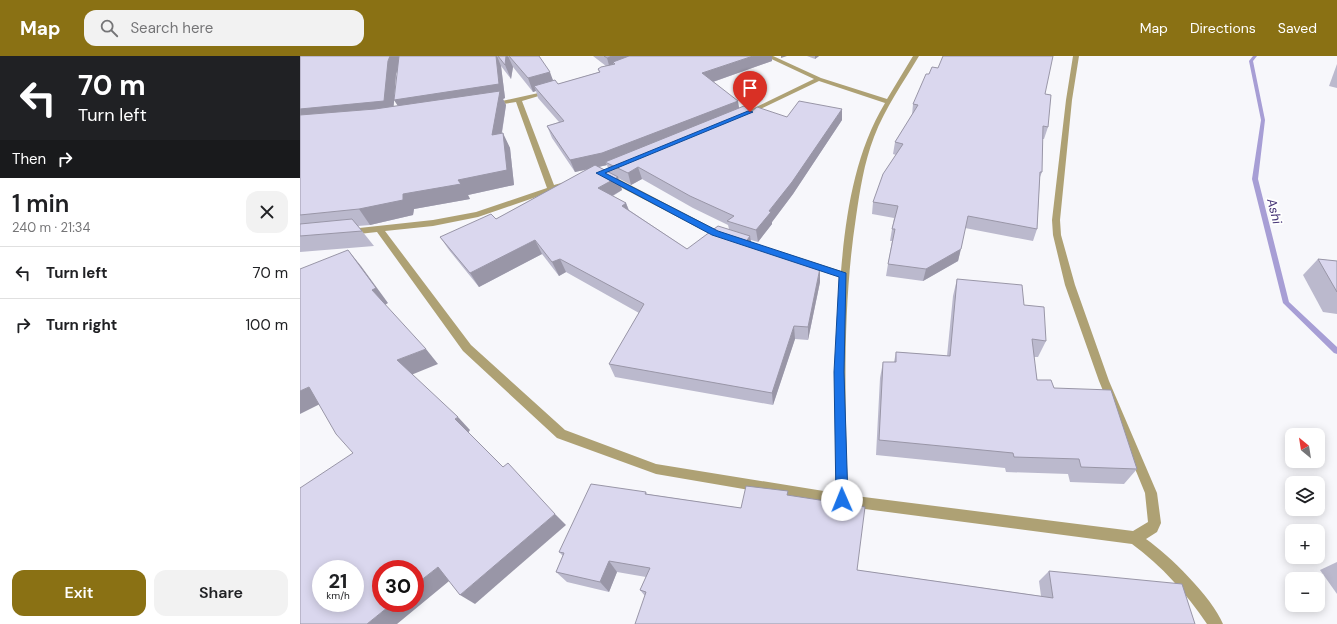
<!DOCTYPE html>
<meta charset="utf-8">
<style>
body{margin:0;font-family:"DM Sans",sans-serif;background:#f2f2f2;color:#202124;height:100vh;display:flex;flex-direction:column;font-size:15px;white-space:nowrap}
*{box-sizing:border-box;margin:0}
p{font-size:13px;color:#757577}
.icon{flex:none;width:22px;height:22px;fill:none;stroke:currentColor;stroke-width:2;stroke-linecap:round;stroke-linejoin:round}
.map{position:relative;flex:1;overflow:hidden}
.panel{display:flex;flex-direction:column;background:#fff;width:300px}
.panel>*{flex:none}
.top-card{background:#202124;color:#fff;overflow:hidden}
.needle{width:26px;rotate:330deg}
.tools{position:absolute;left:985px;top:372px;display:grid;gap:8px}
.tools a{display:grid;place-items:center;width:40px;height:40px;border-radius:8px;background:#fff;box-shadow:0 2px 10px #0003;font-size:20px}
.speed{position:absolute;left:12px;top:504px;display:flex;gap:8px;font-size:20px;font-weight:700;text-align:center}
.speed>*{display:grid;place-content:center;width:52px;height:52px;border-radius:50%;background:#fff;box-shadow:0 2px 10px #0003;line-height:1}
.speed small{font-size:10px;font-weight:400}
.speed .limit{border:6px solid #d22;background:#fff;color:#111}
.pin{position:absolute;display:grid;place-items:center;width:34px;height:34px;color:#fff;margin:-41px -17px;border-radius:50% 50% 50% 0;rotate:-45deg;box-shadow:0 0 4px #0007}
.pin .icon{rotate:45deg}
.me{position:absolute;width:44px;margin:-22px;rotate:359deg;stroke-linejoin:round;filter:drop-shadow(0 0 3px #0008)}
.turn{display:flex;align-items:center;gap:14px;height:84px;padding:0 12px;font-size:18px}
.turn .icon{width:52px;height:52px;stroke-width:2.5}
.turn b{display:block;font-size:28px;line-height:34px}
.then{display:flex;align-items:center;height:38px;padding:0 12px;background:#0003;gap:8px;font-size:15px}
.round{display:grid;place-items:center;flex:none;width:42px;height:42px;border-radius:12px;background:#f2f2f2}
.headline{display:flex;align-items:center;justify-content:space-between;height:68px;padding:0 12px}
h1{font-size:24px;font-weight:600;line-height:30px}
.primary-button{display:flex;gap:8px;margin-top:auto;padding:8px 12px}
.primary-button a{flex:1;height:46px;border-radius:12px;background:#8a7114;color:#fff;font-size:16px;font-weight:600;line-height:46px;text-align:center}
.primary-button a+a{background:#f2f2f2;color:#202124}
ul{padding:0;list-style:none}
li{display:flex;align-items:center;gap:12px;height:52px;padding:0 12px;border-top:1px solid #e0e0e0}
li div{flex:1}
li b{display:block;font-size:15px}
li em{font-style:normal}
header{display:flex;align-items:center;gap:24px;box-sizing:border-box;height:56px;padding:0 20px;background:#8a7114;color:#fff}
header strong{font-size:19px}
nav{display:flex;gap:22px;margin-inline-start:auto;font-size:14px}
.search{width:280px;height:36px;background:#f2f2f2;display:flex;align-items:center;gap:10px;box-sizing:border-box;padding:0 14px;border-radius:12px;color:#757577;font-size:15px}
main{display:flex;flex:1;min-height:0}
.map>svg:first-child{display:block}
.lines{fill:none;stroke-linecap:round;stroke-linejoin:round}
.stream{fill:#a79ed5;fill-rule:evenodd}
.minor{fill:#aea174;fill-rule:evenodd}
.wall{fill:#bbb9cd;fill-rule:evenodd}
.shaded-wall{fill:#9996a7}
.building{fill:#dad7ee;stroke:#9996a7;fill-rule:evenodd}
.route{fill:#1a73e8;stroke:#114b97}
.labels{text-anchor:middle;stroke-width:3.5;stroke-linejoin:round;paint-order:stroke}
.water-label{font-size:13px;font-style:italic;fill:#473678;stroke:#fff}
</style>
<header>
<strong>Map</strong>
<div class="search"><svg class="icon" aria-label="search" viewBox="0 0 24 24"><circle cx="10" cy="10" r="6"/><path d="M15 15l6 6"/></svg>Search here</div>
<nav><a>Map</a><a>Directions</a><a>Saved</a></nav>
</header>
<main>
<section class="panel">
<div class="top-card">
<div class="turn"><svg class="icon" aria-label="left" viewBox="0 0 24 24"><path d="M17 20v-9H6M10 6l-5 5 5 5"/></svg><div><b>70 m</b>Turn left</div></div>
<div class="then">Then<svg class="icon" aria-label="right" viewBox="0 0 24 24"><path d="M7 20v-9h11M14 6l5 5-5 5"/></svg></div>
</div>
<div class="headline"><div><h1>1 min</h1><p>240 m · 21:34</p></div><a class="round"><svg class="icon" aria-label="close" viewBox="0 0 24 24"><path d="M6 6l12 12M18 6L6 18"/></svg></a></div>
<ul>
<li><svg class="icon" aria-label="left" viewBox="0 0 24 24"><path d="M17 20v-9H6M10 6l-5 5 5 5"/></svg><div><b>Turn left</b></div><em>70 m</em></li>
<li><svg class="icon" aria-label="right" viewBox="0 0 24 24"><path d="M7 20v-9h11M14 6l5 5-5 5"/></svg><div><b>Turn right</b></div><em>100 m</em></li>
</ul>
<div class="primary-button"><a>Exit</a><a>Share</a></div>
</section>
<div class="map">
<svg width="1037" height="568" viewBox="0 0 1037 568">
<rect width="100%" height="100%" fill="#f7f7fb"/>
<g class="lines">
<polygon class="stream" points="953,0 957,0 953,5 965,64 958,123 989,246 1037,291 1037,298 1034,297 983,247 952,123 961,64 949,5"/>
<g class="minor">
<path d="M465 0H473L521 22 587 43 613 0H619C603 27 585 52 574 81 564 107 560 134 556 161 542 253 545 346 548 439L833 475 848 466 845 437 799 325 765 229 753 179 752 164 766 44 773 0H779L772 44 760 164 761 179 775 229 809 325 857 437 861 467 857 476 846 483C869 499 912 541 923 568H907C886 537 862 510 832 488L542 450 356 418 257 382 163 295 77 176 50 179 46 176 50 173 133 164 176 156 247 132 216 46 191 50 188 48 252 34V36L222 45 254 129 265 126 269 128 268 130 178 161 133 170 85 175 171 289 265 374 356 408 536 437 535 308 540 221 457 194 456 192 460 189 541 215C546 157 555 97 585 47L519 25 448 59H444V57L514 23Z"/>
<polygon points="305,119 311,119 428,180 424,183 412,179 305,123"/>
</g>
</g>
<g class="wall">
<path d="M0 0H239L253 24 258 28 299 16 298 13 306 10 293 0H472V5L413 26 439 52 451 56 487 61 542 64 493 138 472 166V168L458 186 451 184V189L520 226 508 284 495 283 473 349 315 321 309 308 339 257 266 216 259 220 242 198 179 231 149 194 140 181 196 163 288 113 275 116 252 82 247 70 259 66 238 42 236 35 233 36 213 11 211 23 201 10 205 42 203 43 206 49 202 77 210 92 214 129 168 139 170 143 114 153 113 159 70 169 58 170 74 190 0 196ZM97 16 98 50H93L96 18ZM307 109 309 116 299 111ZM318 122 331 129 342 123 393 152 428 169 429 173 387 193 329 154 326 147 313 140 322 134Z"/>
<polygon points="507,0 519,0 515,3"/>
<polygon points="1037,8 1037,32 1029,30"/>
<polygon points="745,38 748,71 744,83 742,83 742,116 740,121 737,173 733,185 665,172 658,205 623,225 586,220 588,208 592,185 590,185 592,173 594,162 572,158 573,146 596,99 593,98 595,86 612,59 613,48"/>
<polygon points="1018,203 1037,205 1037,258 1023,256 1003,219"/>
<polygon points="657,223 724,249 746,285 738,301 734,301 737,324 754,332 837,413 824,428 770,426 768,418 706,416 705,412 576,399 580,322 583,306 594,306 596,296 647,300 653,240"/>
<polygon points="346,436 347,438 441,452 488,440 557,514 741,540 739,525 749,515 895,568 345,540 340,534 346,521 317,516 309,536 267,526 256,516 263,500 259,496"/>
<polygon points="1037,506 1037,538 1020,514"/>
</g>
<g class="shaded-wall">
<polygon points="90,0 104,0 101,3 96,18 93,60 0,69 0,53 88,5"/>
<polygon points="196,0 197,0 201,10 205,42 203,43 206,49 199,94 103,58 94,44"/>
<polygon points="206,0 208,0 213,11 211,23 205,9"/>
<polygon points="312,0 347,0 313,6 314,12 310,13 307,2"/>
<polygon points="453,0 472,0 472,5 404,29 402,17"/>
<polygon points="481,0 487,0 481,2"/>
<polygon points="515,0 519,0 515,3"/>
<polygon points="250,16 255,30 234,30 236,35 233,36 228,22"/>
<polygon points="438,45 440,57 305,106 307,109 275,116 270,104"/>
<polygon points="542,53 542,64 493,138 472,166 472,168 458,186 456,174"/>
<polygon points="203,77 210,92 214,129 168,139 170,143 114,153 113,159 70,169 59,153 103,138 158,124"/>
<polygon points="338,111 342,123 331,129 328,117"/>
<polygon points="318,121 322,134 303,145 298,132"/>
<polygon points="326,147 331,161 322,150"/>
<polygon points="450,180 452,194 445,187"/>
<polygon points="235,184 242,198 179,231 170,217"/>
<polygon points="661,193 658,205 623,225 626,213"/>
<polygon points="48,194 61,210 88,247 85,249 72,234"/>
<polygon points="260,203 266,216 259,220 252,206"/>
<polygon points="520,212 520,226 508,284 508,271"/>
<polygon points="494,270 495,283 473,349 472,337"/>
<polygon points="126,293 138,308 111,319 97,304"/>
<polygon points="9,331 26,345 0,358 0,335"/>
<polygon points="158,361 170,374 168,377 155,363"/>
<polygon points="255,458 266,469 175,548 160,539"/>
<polygon points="309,505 317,516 309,536 300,526"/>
<polygon points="138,511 154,521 97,568 67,568 93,547 115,547 115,529"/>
</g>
<g class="building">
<polygon points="0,0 90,0 88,5 84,45 0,53"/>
<polygon points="99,0 196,0 199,28 94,44"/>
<polygon points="198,0 206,0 205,9"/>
<polygon points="209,0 239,0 250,16 228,22"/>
<polygon points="304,0 312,0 307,2"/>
<polygon points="329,0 453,0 402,17 438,45 302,97 270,104 247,70 264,65 234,30 255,24 258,28 300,16 298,13 301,11 315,8 313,6"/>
<polygon points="643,0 753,0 745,38 751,39 748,71 743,70 742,116 740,116 737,173 668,160 661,193 626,213 588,208 595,173 592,173 598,150 573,146 583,118 603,88 595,86 618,49 613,48 626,18 629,18 632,11 638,12"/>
<polygon points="200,35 192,79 203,77 207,114 158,124 161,128 103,138 103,144 59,153 0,159 0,59 75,53"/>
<polygon points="499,45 542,53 492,126 469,155 471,156 456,174 427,165 434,160 390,140 338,111 328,117 305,106 444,50 451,56 457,51 487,61"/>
<polygon points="295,109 318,121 298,132 326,147 322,150 387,193 418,170 450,180 445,187 520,212 508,271 494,270 472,337 309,308 344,248 260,203 252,206 235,184 170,217 140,181 191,158 196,163"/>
<polygon points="52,163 62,175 0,180 0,168"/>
<path d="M48 194 76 232 72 234 126 293 97 304 158 361 155 363 203 411 208 407 255 458 160 539 138 511 115 529V513H81V547H93L67 568H0V432L53 397 36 378 9 331 0 335V213ZM21 513H55V547H21Z"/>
<polygon points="1018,203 1037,205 1037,236"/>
<polygon points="657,223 722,229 724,249 744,251 746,285 732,283 737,324 751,324 754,332 811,334 837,413 781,411 779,403 714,401 713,397 579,384 583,306 596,306 596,296 650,300"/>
<polygon points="291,428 346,436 345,438 441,452 446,430 488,435 487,439 565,451 557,514 753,542 749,515 882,528 895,568 335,568 346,536 340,534 350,512 309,505 300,526 256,516 264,497 259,496"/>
</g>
<polygon class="route" points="448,55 453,56 305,117 418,175 546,217 544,316 548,444 546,448 542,450 538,448 536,444 534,316 539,221 412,179 296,117"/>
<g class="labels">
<g class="water-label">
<text transform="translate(975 155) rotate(76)" y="5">Ashi</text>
</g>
</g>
</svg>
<div class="tools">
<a><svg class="needle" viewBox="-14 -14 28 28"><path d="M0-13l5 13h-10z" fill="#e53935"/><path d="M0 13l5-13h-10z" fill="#757577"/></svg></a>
<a><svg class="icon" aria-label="layers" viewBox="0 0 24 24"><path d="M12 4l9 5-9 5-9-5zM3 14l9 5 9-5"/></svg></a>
<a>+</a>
<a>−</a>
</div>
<div class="speed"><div>21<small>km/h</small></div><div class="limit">30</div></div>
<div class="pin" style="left:450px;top:56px;background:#d93025"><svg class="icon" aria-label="arrive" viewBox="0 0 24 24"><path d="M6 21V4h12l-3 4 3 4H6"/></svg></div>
<svg class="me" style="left:542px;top:444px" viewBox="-20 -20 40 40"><circle r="19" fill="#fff"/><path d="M0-13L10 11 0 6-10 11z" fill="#1a73e8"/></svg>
</div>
</main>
